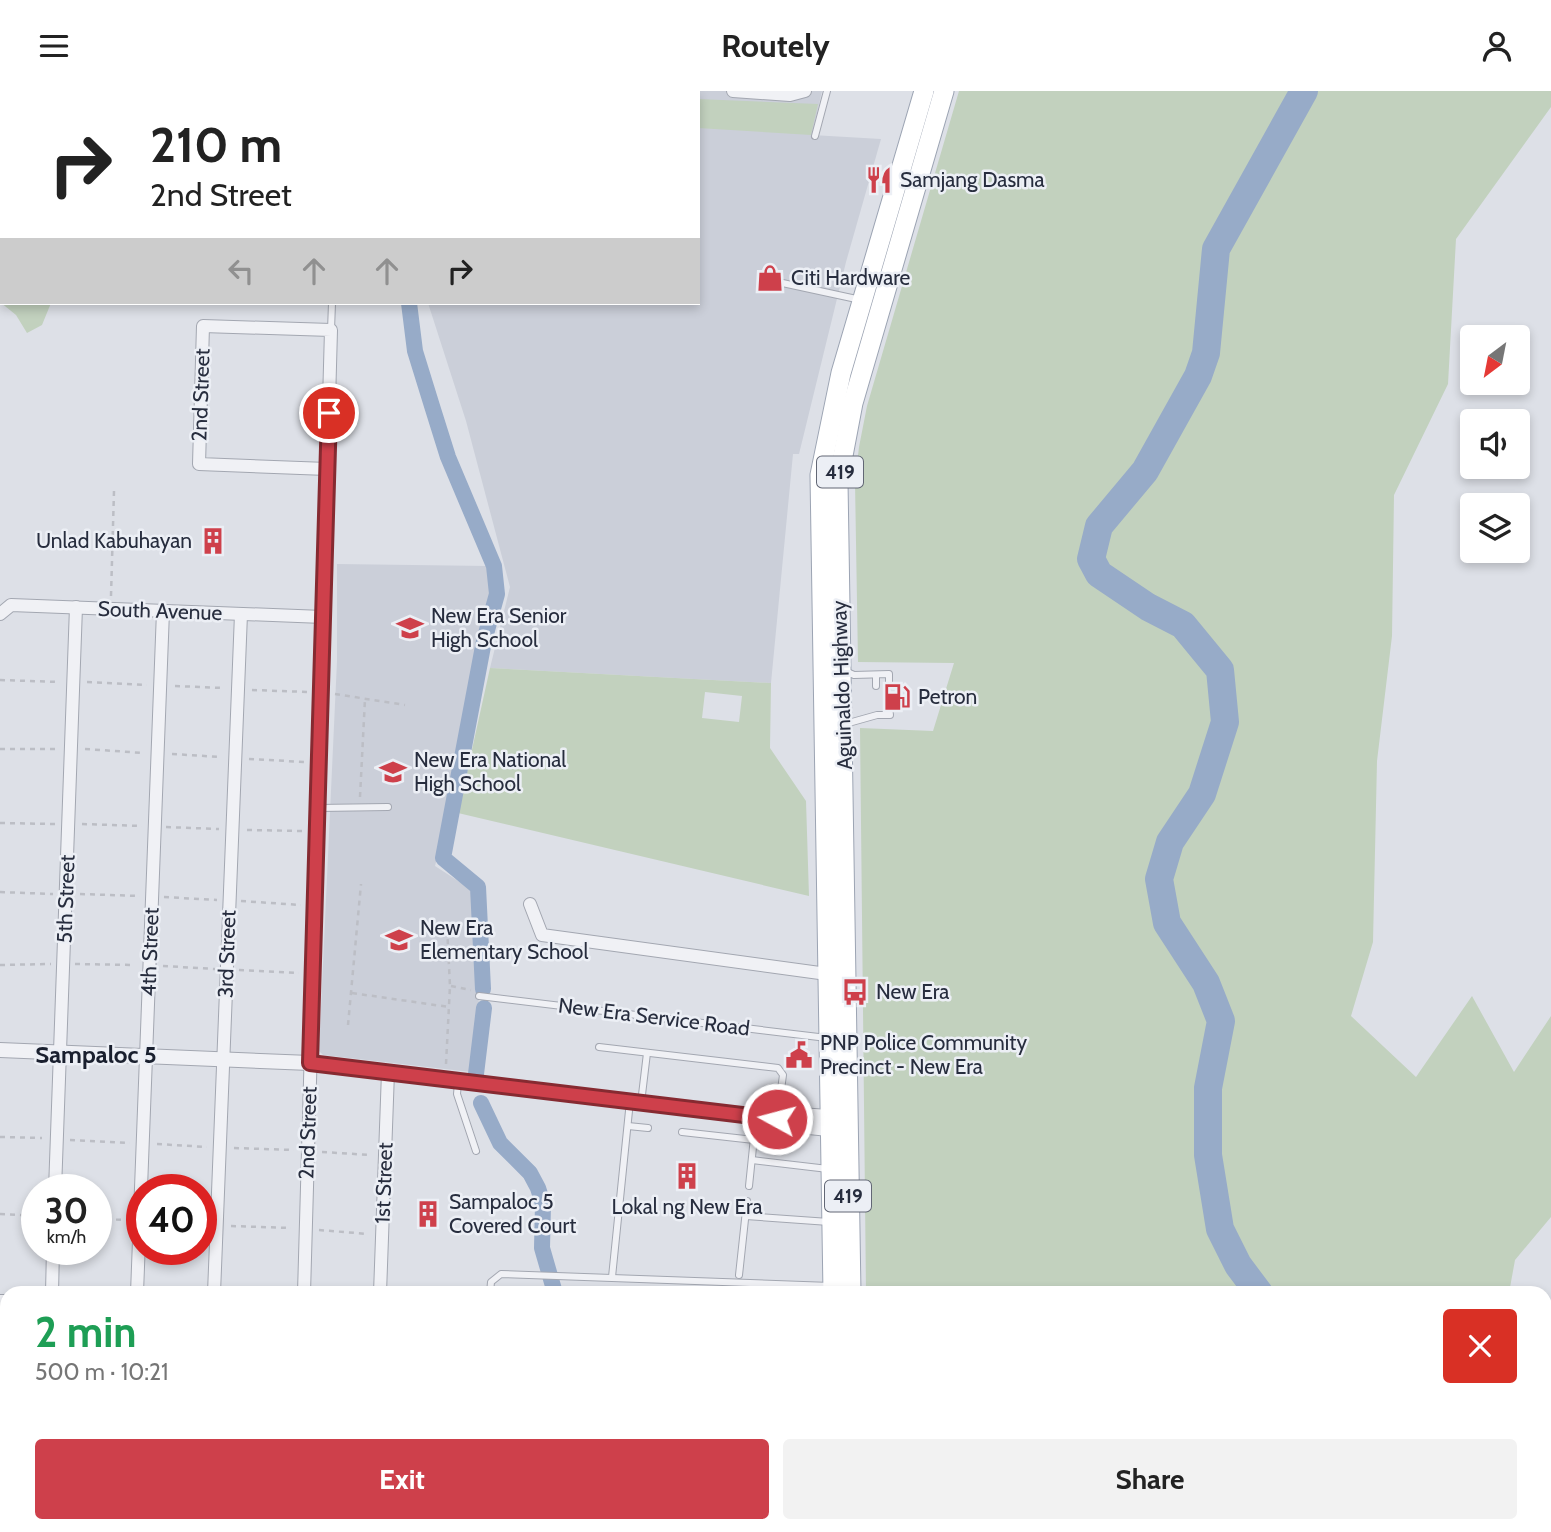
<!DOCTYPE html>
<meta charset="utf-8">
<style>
body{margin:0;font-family:Cabin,sans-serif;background:#f2f2f2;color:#222;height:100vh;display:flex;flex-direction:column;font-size:26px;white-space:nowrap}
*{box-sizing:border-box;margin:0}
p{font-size:23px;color:#767676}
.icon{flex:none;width:38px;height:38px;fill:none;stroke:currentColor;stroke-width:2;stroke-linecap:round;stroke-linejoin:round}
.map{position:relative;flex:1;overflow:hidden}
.drawer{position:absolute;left:0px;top:1195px;width:1552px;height:247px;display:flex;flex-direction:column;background:#fff;border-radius:21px 21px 0 0;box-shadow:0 4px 10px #0003}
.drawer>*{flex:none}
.banner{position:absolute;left:0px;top:0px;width:700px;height:214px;box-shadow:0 4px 10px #0003;background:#fff;color:#222;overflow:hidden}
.needle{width:46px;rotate:212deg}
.tools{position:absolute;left:1460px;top:234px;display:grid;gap:14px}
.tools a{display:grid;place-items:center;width:70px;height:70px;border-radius:7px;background:#fff;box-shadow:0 4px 10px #0003;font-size:35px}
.speed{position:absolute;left:21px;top:1083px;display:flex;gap:14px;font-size:35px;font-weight:700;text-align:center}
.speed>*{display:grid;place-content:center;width:91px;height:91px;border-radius:50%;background:#fff;box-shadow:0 4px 10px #0003;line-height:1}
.speed small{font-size:18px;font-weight:400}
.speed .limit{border:10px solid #d22;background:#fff;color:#111}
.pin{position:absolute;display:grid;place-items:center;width:60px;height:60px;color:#fff;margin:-30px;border:4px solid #fff;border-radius:50%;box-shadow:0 2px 7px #0007}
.me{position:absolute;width:77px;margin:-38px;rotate:277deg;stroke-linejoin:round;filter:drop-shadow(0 0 5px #0008)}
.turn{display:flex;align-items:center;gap:24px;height:147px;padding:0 35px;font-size:32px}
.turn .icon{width:91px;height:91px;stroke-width:2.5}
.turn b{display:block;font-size:49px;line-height:60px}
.lanes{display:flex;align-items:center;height:66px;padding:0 35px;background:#0003;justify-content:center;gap:35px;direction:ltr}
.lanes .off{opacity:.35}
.round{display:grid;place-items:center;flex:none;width:74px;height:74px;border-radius:7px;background:#f2f2f2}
.overview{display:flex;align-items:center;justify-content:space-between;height:119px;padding:0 35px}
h1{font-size:42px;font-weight:700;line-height:52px;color:#1e9e55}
.cta{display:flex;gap:14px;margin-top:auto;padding:14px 35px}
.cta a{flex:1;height:80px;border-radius:7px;background:#ce404b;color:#fff;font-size:28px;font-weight:700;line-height:80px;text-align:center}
.cta a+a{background:#f2f2f2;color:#222}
header{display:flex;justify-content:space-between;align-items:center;height:91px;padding:0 35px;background:#fff;font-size:32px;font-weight:700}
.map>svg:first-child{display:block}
.built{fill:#cbcfd9}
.green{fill:#c2d1be;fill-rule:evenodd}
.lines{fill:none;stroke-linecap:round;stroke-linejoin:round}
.canal{stroke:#97abc8;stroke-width:16}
.river{stroke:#97abc8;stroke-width:28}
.tertiary-tunnel{stroke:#b9bcc5;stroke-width:14;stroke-dasharray:14 7;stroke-linecap:butt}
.service-casing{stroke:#a3a7b1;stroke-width:8}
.minor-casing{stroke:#a3a7b1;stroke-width:14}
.tertiary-casing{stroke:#a3a7b1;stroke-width:16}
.primary-casing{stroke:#9ca4b3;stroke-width:21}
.path{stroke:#bcbec5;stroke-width:2.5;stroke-dasharray:5 5;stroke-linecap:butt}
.service{stroke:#f0f1f5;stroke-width:6}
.minor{stroke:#f0f1f5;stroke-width:12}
.tertiary{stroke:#f0f1f5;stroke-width:14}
.primary{stroke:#fff;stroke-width:19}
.route-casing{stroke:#862a31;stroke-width:18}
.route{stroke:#ce404b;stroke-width:12}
.labels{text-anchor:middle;stroke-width:5;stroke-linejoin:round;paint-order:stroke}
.shield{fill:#eceff5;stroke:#626775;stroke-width:2}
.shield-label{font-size:19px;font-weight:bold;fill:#272d3e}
.poi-label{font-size:21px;fill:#272d3e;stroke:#eceff5;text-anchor:start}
.street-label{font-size:21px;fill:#272d3e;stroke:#eceff5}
.quarter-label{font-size:24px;font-weight:bold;fill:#191f2e;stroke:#eceff5}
</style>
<header><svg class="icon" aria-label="menu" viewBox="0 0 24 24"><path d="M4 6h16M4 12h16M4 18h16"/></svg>Routely<svg class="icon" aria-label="person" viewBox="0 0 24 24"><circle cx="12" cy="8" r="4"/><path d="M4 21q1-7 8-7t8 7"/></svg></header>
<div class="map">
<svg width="1551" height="1441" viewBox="0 0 1551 1441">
<rect width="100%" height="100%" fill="#dde0e7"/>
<g class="built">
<polygon points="584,0 822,0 812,44 881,48 846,171 799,363 793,363 771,592 490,577 510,496 466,330 428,212 698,212 698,2"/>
<polygon points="337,473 488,475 491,503 459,645 450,718 435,775 472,799 479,914 471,981 323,964 319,960 337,570"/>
</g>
<g class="green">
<polygon points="2,0 286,0 2,2 2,212 51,212 42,234 27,242 16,224 0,211 0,7"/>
<polygon points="959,0 1551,0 1551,16 1456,148 1448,293 1394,404 1392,545 1377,670 1373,851 1351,925 1416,986 1472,905 1514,981 1551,925 1551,1126 1515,1169 1509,1202 866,1202 860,637 933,640 954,572 858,571 855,391 859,356 867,315"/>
<polygon points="698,8 818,13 811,44 698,37"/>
<path d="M490 577 771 592 770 657 806 710 809 805 458 722ZM705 601 742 605 739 631 702 627Z"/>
<polygon points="869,1435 1452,1435 1454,1441 869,1441"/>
</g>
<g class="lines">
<g class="canal">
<polyline points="409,212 415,260 432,315 448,366 494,475 497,503 484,550 443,767 478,796 483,898"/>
<polyline points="476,983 484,917"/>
<polyline points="481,1012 500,1052 530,1082 538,1097 543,1113 542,1157 555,1202"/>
<polyline points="612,1435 612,1441"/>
</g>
<g class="river">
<polyline points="1259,1202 1238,1174 1220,1138 1208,1064 1208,997 1221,930 1206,892 1167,832 1159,788 1170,751 1202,703 1225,631 1220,579 1183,534 1148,516 1099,483 1091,468 1099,435 1145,380 1198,285 1206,262 1216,158 1304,0"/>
<polyline points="1196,1441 1204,1435"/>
</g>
<polyline class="tertiary-tunnel" points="785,1022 800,1024"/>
<defs>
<g id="service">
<polyline points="815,45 827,0"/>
<polyline points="764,188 861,209"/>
<polyline points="331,239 332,212"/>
<polyline points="845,580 854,584 889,583 889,595"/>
<polyline points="876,584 876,595"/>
<polyline points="845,633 877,624 890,624 889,616"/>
<polyline points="318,717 388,716"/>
<polyline points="479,905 827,947"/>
<polyline points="599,956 778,977 783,984 777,1028"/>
<polyline points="458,992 457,1003 476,1060"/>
<polyline points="641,1012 647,962"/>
<polyline points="628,1035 648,1037"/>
<polyline points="682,1041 754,1049"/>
<polyline points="752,1069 828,1078"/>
<polyline points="749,1095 756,1027"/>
<polyline points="746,1125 829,1131"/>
<polyline points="739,1184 747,1110"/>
<polyline points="612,1186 630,1010"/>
<polyline points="490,1202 491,1191 501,1183 831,1195"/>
</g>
<g id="minor">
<polyline points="733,0 790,4 805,0"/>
<polyline points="0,523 11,514 323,526"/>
<polyline points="530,813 542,844 827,883"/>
<polyline points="55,1099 76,516"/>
<polyline points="52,1202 53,1158"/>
<polyline points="137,1202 163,520"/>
<polyline points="214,1202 241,523"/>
<polyline points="304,1202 315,814 331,239 203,235 199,373 327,378"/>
<polyline points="380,1202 388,981"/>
<polyline points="0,1210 7,1210"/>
<polyline points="197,1435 219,1441"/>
<polyline points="104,1441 106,1435"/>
</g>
<g id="tertiary">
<polyline points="0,959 310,972 777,1028 784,1034"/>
<polyline points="800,1024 828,1026"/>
<polyline points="799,1035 829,1038"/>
</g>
<g id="primary">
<polyline points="833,1202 820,384 841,282 924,0"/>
<polyline points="851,1202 838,391 853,312 944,0"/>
<polyline points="839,1435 839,1441"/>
<polyline points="856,1435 857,1441"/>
</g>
</defs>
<use href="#service" class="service-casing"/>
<use href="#minor" class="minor-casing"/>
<use href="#tertiary" class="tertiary-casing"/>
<use href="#primary" class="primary-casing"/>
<g class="path">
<polyline points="0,33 2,30"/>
<polyline points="0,73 0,80"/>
<polyline points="0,109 2,111"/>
<polyline points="0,143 2,143"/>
<polyline points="111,505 114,400"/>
<polyline points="0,589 60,591"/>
<polyline points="87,591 147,594"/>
<polyline points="175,595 224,597"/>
<polyline points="252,599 308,601"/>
<polyline points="335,603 405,614"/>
<polyline points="0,658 57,658"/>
<polyline points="85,658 144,662"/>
<polyline points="172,663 221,666"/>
<polyline points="249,668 305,671"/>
<polyline points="360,706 365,608"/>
<polyline points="0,732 55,733"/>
<polyline points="82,733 142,735"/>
<polyline points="166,736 219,738"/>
<polyline points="247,739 303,740"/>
<polyline points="0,801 53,803"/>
<polyline points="80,803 140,805"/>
<polyline points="164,806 217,809"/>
<polyline points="241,810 301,814"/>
<polyline points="75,873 135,874"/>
<polyline points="0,874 51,873"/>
<polyline points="163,875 215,878"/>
<polyline points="239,879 299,882"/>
<polyline points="451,895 471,899"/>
<polyline points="352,902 449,916"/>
<polyline points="348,934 361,793"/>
<polyline points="446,973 450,895 447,836"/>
<polyline points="0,1046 42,1047"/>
<polyline points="70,1049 130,1052"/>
<polyline points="157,1053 207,1056"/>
<polyline points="234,1057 294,1059"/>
<polyline points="322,1061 371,1064"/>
<polyline points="0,1123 37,1125"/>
<polyline points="96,1128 128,1129"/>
<polyline points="231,1135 291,1137"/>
<polyline points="319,1139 368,1143"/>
</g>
<use href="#service" class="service"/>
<use href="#minor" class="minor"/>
<use href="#tertiary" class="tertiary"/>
<use href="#primary" class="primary"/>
</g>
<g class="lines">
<defs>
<polyline id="route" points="329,322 310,972 777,1028"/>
</defs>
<use href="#route" class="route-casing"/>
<use href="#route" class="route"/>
</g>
<defs>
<symbol id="restaurant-bare" viewBox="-9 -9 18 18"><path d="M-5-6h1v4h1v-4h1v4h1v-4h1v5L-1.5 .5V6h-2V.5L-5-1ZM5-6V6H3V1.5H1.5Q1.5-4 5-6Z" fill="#ce404b" stroke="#eceff5" stroke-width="2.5" paint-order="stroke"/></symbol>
<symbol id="shop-bare" viewBox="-9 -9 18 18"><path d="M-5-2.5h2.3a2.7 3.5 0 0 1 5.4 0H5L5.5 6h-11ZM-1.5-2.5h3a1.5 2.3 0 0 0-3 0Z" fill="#ce404b" stroke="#eceff5" stroke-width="2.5" paint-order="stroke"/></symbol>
<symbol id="building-bare" viewBox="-9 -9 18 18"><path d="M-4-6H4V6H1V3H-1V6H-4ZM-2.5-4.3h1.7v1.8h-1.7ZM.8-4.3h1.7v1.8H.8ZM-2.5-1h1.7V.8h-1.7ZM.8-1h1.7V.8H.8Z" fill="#ce404b" stroke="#eceff5" stroke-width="2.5" paint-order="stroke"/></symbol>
<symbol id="school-bare" viewBox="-9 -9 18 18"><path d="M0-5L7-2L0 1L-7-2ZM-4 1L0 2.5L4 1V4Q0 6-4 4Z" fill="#ce404b" stroke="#eceff5" stroke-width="2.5" paint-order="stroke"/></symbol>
<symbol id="fuel-bare" viewBox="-9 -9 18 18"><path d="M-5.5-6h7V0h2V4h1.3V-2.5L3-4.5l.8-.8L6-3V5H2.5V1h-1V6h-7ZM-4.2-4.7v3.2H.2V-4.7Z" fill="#ce404b" stroke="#eceff5" stroke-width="2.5" paint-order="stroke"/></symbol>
<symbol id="bus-bare" viewBox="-9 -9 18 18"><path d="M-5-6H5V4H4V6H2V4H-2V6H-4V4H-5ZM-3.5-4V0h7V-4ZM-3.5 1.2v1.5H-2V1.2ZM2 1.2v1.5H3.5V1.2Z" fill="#ce404b" stroke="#eceff5" stroke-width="2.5" paint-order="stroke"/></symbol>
<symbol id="civic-bare" viewBox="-9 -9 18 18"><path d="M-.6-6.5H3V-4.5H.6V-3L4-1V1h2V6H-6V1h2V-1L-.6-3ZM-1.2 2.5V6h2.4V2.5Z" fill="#ce404b" stroke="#eceff5" stroke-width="2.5" paint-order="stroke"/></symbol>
</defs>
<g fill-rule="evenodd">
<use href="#restaurant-bare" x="860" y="70" width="38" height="38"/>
<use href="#shop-bare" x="751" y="168" width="38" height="38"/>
<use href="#building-bare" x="194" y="431" width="38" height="38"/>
<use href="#school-bare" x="391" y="518" width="38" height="38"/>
<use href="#fuel-bare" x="878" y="587" width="38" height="38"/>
<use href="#school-bare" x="374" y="662" width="38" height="38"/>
<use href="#school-bare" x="380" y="830" width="38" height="38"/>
<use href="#bus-bare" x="836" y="882" width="38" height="38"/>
<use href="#civic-bare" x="780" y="945" width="38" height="38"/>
<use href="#building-bare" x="668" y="1066" width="38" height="38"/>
<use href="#building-bare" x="409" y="1104" width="38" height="38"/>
</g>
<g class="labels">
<g class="shield">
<rect x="817" y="365.5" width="46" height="31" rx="5"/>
<rect x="825" y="1089.5" width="46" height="31" rx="5"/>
</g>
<g class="shield-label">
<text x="840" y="388">419</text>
<text x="848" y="1112">419</text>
</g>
<g class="poi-label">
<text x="900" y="96">Samjang Dasma</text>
<text x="791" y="194">Citi Hardware</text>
<text x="192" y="457" text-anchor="end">Unlad Kabuhayan</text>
<text x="431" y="532">New Era Senior<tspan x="431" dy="24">High School</tspan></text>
<text x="918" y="613">Petron</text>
<text x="414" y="676">New Era National<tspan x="414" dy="24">High School</tspan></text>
<text x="420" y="844">New Era<tspan x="420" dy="24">Elementary School</tspan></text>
<text x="876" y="908">New Era</text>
<text x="820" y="959">PNP Police Community<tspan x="820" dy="24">Precinct - New Era</tspan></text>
<text x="449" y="1118">Sampaloc 5<tspan x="449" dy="24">Covered Court</tspan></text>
<text x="687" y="1123" text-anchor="middle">Lokal ng New Era</text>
</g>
<g class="street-label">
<text transform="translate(201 304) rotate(-88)" y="7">2nd Street</text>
<text transform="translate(160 520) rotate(2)" y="7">South Avenue</text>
<text transform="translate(842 594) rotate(-92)" y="7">Aguinaldo Highway</text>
<text transform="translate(66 808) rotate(-88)" y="7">5th Street</text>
<text transform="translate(150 861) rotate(-88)" y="7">4th Street</text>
<text transform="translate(227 863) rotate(-88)" y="7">3rd Street</text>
<text transform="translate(654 926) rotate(7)" y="7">New Era Service Road</text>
<text transform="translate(308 1042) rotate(-88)" y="7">2nd Street</text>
<text transform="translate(384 1092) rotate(-88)" y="7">1st Street</text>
</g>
<g class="quarter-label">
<text x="96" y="972">Sampaloc 5</text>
</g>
</g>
</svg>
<div class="tools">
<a><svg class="needle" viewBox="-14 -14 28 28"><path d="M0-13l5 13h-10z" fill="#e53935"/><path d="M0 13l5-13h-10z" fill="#767676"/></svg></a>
<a><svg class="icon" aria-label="sound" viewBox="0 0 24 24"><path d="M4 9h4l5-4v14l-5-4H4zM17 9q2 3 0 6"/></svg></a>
<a><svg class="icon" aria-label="layers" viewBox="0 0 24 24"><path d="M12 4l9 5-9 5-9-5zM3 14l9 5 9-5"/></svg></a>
</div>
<div class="speed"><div>30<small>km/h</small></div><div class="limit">40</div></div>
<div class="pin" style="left:329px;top:322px;background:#d93025"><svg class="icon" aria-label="arrive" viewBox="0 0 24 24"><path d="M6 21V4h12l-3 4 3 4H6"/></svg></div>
<svg class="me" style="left:777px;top:1028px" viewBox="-20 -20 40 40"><circle r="17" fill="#ce404b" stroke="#fff" stroke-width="3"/><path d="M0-11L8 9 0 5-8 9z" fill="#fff"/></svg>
<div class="banner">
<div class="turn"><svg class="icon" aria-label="right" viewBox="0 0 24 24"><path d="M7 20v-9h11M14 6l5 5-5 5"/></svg><div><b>210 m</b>2nd Street</div></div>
<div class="lanes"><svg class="icon off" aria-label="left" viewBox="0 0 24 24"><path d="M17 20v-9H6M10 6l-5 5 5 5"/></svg><svg class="icon off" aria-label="ahead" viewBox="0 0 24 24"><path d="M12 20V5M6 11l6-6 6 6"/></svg><svg class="icon off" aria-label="ahead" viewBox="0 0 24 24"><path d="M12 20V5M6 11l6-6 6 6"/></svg><svg class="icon" aria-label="right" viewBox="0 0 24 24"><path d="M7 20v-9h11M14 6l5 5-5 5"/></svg></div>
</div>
<section class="drawer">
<div class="overview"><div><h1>2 min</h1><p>500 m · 10:21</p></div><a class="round" style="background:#d93025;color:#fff"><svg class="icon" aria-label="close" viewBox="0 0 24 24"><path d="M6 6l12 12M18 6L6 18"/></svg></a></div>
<div class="cta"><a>Exit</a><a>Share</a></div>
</section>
</div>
